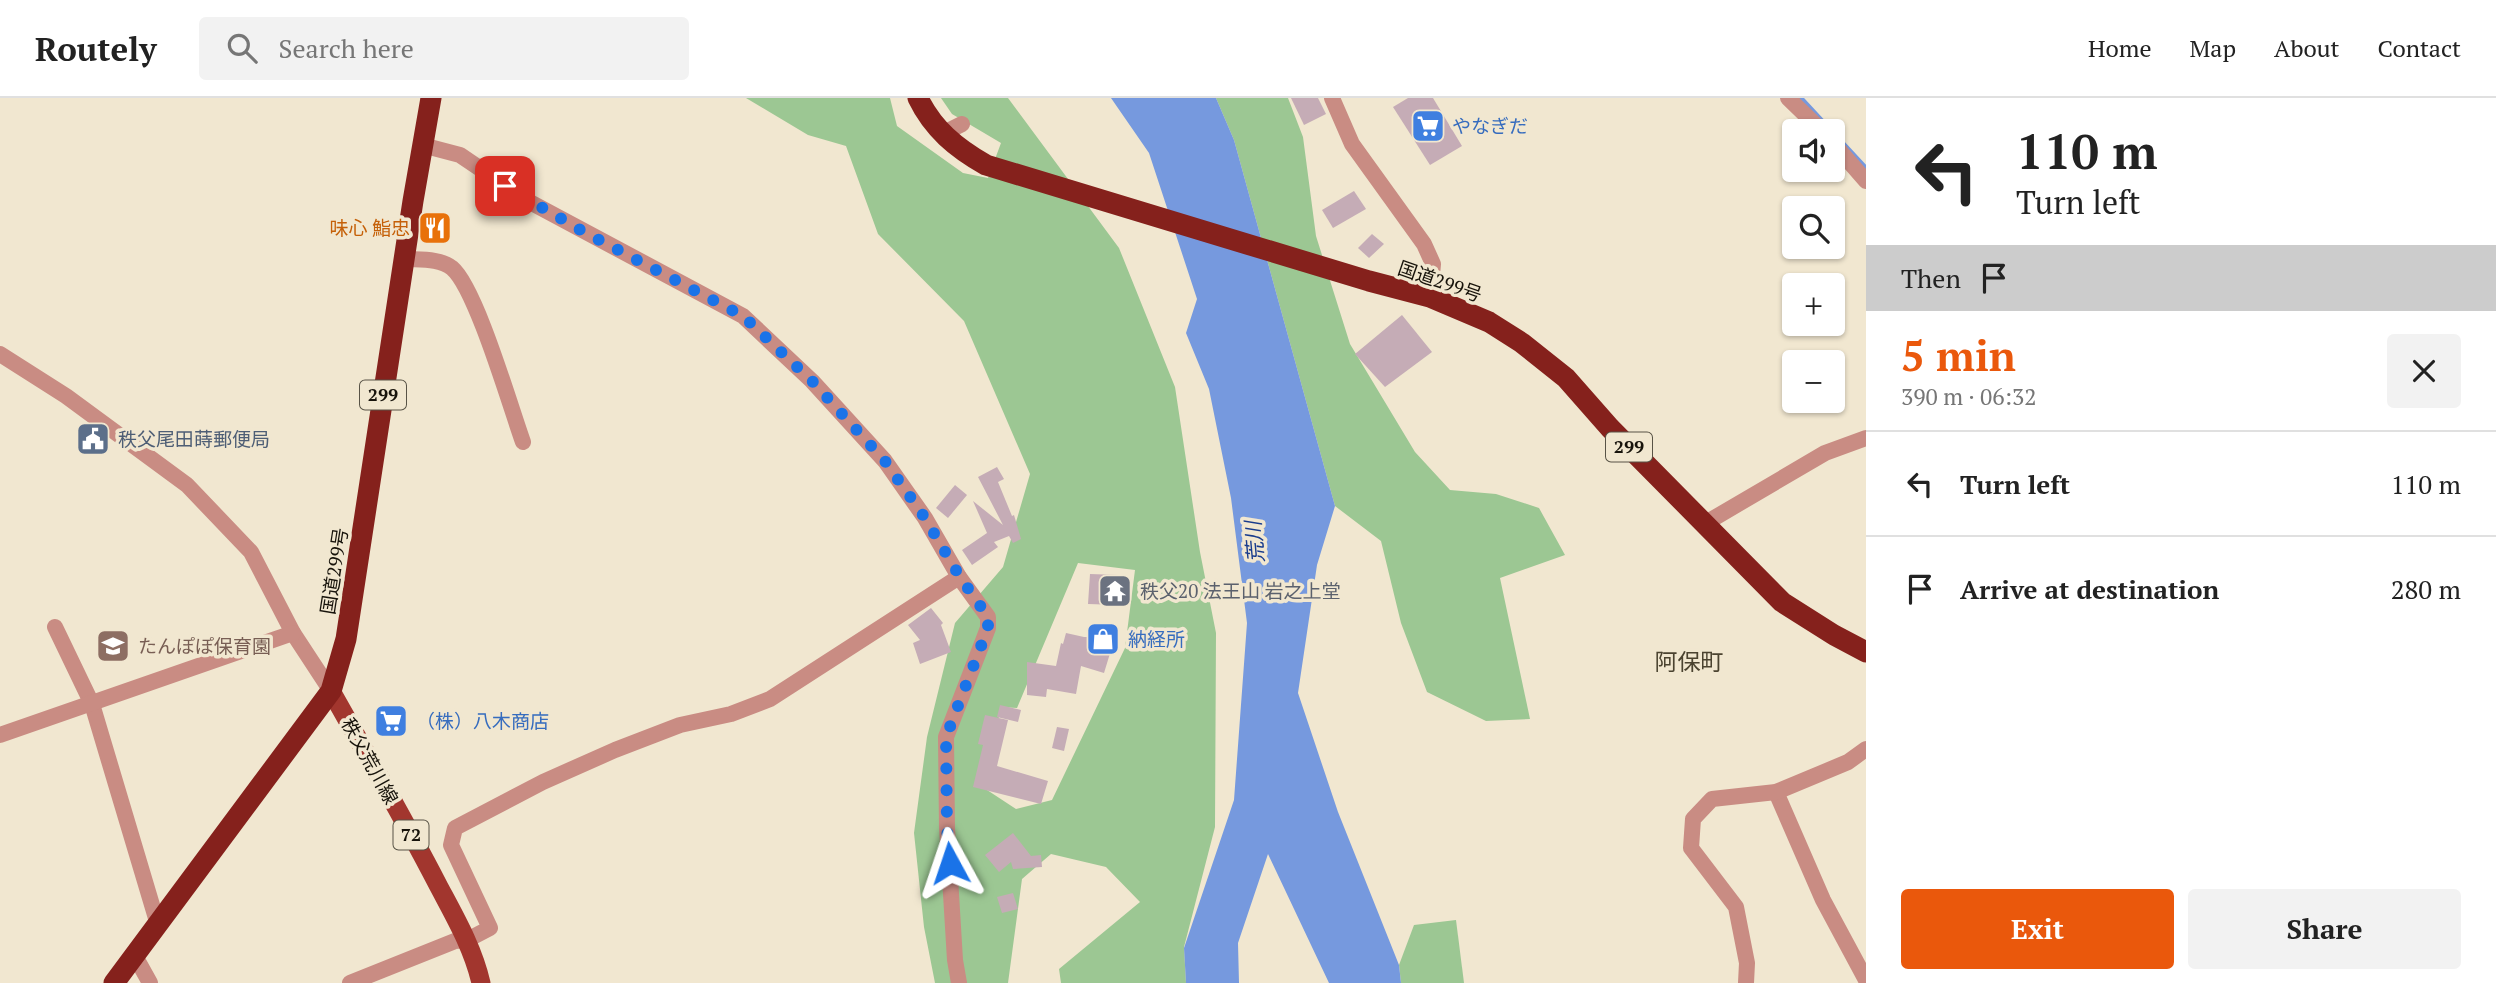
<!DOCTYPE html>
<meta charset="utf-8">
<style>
body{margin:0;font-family:"PT Serif","Noto Sans JP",serif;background:#f2f2f2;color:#222;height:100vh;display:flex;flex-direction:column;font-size:26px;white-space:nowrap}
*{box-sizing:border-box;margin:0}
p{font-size:23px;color:#767676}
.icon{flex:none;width:38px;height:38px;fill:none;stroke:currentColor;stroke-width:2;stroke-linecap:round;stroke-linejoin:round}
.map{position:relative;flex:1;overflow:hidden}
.sheet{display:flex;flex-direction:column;background:#fff;width:630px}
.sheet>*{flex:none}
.top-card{background:#fff;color:#222;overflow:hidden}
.buttons{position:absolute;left:1782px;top:21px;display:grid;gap:14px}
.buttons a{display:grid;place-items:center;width:63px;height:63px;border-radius:7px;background:#fff;box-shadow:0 2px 5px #0004;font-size:35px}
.pin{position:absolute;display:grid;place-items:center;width:60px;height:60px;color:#fff;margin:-30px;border-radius:14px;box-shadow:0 4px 10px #0006}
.me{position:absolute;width:77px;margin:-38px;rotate:355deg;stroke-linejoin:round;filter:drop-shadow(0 0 5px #0008)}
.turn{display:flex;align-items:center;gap:24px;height:147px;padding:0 35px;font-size:32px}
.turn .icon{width:91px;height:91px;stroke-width:2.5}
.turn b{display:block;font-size:49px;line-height:60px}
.then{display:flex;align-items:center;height:66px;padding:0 35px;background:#0003;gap:14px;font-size:26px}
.round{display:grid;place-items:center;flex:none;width:74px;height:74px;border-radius:7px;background:#f2f2f2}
.headline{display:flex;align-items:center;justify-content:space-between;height:119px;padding:0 35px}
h1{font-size:42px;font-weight:800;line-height:52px;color:#ea580c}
.primary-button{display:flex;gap:14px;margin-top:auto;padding:14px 35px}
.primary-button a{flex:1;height:80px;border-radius:7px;background:#ea580c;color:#fff;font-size:28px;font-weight:800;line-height:80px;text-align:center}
.primary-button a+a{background:#f2f2f2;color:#222}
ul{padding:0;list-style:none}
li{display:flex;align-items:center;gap:21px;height:105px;padding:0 35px;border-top:2px solid #e0e0e0}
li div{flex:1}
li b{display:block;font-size:26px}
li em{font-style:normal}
header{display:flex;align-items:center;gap:42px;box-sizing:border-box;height:98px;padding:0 35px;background:#fff;border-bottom:2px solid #e0e0e0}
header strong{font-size:33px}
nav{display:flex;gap:38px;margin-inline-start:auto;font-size:24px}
.search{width:490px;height:63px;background:#f2f2f2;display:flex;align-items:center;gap:18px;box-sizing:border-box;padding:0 24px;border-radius:7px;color:#767676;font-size:26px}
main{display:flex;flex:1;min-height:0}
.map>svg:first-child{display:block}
.green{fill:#9cc793;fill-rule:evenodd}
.water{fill:#7699de}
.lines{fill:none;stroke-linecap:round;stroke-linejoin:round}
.stream{stroke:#7699de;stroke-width:4.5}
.building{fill:#c5acb6}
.minor{stroke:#c98c83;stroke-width:16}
.major{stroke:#a2362e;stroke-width:19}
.highway{stroke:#85211c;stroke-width:21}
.route{stroke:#1a73e8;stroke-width:12;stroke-dasharray:0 21.6}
.labels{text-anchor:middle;stroke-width:7;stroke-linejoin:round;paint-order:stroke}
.shield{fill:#f1e7d0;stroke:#585346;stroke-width:2}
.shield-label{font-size:18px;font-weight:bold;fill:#17130b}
.shop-label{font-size:19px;fill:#366cbe;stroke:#f1e7d0;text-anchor:start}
.food-label{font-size:19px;fill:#c56008;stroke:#f1e7d0;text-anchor:end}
.street-label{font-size:19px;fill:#17130b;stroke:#f1e7d0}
.service-label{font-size:19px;fill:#4e5e75;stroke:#f1e7d0;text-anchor:start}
.worship-label{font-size:19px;fill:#5b616d;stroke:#f1e7d0;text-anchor:start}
.education-label{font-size:19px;fill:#785e54;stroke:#f1e7d0;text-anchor:start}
.water-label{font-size:21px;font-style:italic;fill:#183b8c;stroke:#f1e7d0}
.quarter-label{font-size:23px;fill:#4b4330;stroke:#f1e7d0}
</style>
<header>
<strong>Routely</strong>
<div class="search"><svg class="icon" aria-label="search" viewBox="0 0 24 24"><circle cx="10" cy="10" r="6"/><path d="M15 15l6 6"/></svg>Search here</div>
<nav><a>Home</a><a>Map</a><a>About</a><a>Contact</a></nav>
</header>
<main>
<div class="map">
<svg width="1866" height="885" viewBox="0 0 1866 885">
<rect width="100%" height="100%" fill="#f1e7d0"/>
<g class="green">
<path d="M746 0H890L897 28 963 75 988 80 1001 45 952 16 941 0H1008L1119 150 1175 289 1200 454 1216 535 1215 729 1184 849 1186 885H1061L1059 871 1140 804 1106 769 1051 756 1022 781 1008 885H935L924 829 914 735 927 639 955 525 1003 469 1030 376 964 223 878 136 846 48 808 37ZM1078 465 1135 472 1125 550 1052 702 1016 711 984 690 1001 609 1017 610Z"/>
<polygon points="1216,0 1288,0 1303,39 1316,138 1350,246 1415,354 1450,392 1496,396 1539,410 1565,457 1500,480 1530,621 1486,623 1427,594 1401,525 1381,443 1335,408 1234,42"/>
<polygon points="1456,822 1464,885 1401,885 1399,867 1414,827"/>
</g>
<polygon class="water" points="1111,0 1216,0 1234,42 1335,408 1317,467 1298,595 1338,714 1399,867 1401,885 1329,885 1268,756 1238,845 1239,885 1186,885 1184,850 1234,702 1247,525 1231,400 1209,291 1186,235 1197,201 1149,55"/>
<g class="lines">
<polyline class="stream" points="1801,0 1866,70"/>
</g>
<g class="building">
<polygon points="1291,0 1318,0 1326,16 1304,27"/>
<polygon points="1408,0 1433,0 1462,48 1430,67 1393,9"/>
<polygon points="1354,93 1366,111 1333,130 1322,112"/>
<polygon points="1372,136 1384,146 1369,160 1358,150"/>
<polygon points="1402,217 1432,254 1385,289 1355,256"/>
<polygon points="997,369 1004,381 998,384 1012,418 1014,417 1021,441 1013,445 1009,438 994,444 998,449 972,467 962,452 987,435 973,403 1003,427 978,379"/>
<polygon points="955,387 967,397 948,420 936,410"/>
<polygon points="1090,476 1119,477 1119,486 1124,486 1123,499 1118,499 1118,507 1088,506"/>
<polygon points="931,510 943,525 941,527 951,554 920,566 913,545 920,542 908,527"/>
<polygon points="1089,532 1115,539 1104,575 1081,568 1076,596 1047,591 1046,599 1027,597 1027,564 1056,568 1061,545 1063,546 1066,535 1084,539 1087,539"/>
<polygon points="1000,607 1021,612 1018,624 997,619"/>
<polygon points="985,617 1008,622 997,668 1048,683 1041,706 973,689 983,647 978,646"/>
<polygon points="1057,629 1069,631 1064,653 1052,650"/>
<polygon points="1013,735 1031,758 1041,757 1042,769 1013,771 1011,764 999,774 985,757"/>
<polygon points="1013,795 1018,811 1002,815 997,799"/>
</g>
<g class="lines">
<g class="minor">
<polyline points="1332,0 1352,46 1424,146 1433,166 1430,199"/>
<polyline points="1788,0 1822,33"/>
<polyline points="942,36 962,26"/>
<polyline points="1832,44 1866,83"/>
<polyline points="422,47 460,57 528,103 743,218 812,283 885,363 925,420 959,479 988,519 988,530 946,639 947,730 955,862 959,885"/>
<path d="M405 161C419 162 440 160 452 170 476 190 510 308 523 344"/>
<polyline points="0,256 66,298 187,387 251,454 293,535 331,593"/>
<polyline points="1704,426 1825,355 1866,340"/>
<polyline points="55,529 92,606 158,827"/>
<polyline points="0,637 293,535"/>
<polyline points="1776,694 1823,802 1866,882"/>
<polyline points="135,858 150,885"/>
<polyline points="350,885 455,843 467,842 490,830 451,747 455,730 543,684 615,652 680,627 731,616 770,601 959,479"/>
<polyline points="1746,885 1747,865 1736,809 1691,750 1693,721 1712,701 1776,694 1848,664 1866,651"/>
</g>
<path class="major" d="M331 593C367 657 404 721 438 787 455 819 473 850 481 885"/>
<g class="highway">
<path d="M918 0C933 31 956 50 986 67L1369 183 1430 199 1489 224 1522 245 1566 280 1610 330 1782 504 1834 537 1866 554"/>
<polyline points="114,885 331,593 346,541 413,103 431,0"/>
</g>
</g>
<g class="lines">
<polyline class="route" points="505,88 584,134 743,218 812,283 885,363 925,420 960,479 988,519 988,530 946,639 947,730 950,765"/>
</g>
<defs>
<symbol id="supermarket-square" viewBox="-11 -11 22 22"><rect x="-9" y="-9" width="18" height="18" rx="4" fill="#3f7fe0" stroke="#f1e7d0"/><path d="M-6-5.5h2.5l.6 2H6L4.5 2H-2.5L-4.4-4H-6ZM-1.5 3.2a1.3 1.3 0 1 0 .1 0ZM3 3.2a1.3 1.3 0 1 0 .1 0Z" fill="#fff"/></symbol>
<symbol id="restaurant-square" viewBox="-11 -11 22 22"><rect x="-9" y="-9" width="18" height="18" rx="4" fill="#e8710a" stroke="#f1e7d0"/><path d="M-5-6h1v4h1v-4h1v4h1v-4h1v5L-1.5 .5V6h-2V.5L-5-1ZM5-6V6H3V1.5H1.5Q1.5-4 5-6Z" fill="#fff"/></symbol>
<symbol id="civic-square" viewBox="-11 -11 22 22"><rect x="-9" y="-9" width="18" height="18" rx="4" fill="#5c6f8a" stroke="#f1e7d0"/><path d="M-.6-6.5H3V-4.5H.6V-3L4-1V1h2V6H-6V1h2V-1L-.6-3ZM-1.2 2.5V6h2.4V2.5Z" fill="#fff"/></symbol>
<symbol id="temple-square" viewBox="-11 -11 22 22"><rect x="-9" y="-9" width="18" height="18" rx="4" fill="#6b7280" stroke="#f1e7d0"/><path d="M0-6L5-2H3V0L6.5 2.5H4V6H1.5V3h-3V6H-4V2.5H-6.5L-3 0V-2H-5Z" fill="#fff"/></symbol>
<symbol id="shop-square" viewBox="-11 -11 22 22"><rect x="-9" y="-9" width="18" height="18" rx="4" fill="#3f7fe0" stroke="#f1e7d0"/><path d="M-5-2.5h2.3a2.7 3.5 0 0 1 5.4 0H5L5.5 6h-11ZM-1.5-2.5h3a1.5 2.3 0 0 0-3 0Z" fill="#fff"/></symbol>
<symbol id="school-square" viewBox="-11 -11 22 22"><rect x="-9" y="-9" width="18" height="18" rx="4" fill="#8d6e63" stroke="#f1e7d0"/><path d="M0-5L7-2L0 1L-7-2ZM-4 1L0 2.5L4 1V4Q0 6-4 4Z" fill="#fff"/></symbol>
</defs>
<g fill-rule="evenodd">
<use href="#supermarket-square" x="1409" y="9" width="38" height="38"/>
<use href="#restaurant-square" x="416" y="111" width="38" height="38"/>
<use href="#civic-square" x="74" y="322" width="38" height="38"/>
<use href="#temple-square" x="1096" y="474" width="38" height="38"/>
<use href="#shop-square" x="1084" y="522" width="38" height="38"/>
<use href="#school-square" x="94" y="529" width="38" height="38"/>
<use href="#supermarket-square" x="372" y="604" width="38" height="38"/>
</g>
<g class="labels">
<g class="shield">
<rect x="360" y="282.5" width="46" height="29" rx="5"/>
<rect x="1606" y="334.5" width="46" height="29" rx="5"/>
<rect x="393.5" y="722.5" width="35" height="29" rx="5"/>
</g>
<g class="shield-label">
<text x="383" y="303">299</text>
<text x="1629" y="355">299</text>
<text x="411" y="743">72</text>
</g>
<g class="shop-label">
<text x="1452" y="35">やなぎだ</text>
<text x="1128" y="548">納経所</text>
<text x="416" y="630">（株）八木商店</text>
</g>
<g class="food-label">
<text x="410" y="137">味心 鮨忠</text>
</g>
<g class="street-label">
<text transform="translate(1440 183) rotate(19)" y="7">国道299号</text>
<text transform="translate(334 473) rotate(-81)" y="7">国道299号</text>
<text transform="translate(370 663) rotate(61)" y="7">秩父荒川線</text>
</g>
<g class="service-label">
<text x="118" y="348">秩父尾田蒔郵便局</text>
</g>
<g class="worship-label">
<text x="1140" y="500">秩父20 法王山 岩之上堂</text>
</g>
<g class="education-label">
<text x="138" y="555">たんぽぽ保育園</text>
</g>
<g class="water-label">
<text transform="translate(1255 444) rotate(-95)" y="7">荒川</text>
</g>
<g class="quarter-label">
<text x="1689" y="572">阿保町</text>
</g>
</g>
</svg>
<div class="buttons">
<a><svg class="icon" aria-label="sound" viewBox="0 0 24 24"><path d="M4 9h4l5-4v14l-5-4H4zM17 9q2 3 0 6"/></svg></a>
<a><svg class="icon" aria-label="search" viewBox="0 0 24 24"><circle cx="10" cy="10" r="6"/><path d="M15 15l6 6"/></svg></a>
<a>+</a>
<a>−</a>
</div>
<div class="pin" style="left:505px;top:88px;background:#d93025"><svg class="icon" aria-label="arrive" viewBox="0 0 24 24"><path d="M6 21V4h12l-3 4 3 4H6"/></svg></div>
<svg class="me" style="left:950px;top:765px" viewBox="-20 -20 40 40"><path d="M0-17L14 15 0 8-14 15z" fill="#1a73e8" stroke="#fff" stroke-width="4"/></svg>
</div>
<section class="sheet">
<div class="top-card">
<div class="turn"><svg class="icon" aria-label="left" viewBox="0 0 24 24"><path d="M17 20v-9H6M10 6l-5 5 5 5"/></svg><div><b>110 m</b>Turn left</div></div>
<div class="then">Then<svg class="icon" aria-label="arrive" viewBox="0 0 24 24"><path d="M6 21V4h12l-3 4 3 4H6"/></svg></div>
</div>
<div class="headline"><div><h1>5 min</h1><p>390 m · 06:32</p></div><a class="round"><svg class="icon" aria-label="close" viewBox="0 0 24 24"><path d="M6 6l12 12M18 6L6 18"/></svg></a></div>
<ul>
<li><svg class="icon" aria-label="left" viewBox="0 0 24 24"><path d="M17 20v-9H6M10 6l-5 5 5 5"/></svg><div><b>Turn left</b></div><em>110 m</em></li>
<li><svg class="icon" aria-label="arrive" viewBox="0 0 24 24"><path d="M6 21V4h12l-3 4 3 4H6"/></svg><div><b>Arrive at destination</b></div><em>280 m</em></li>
</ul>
<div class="primary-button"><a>Exit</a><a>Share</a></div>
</section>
</main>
